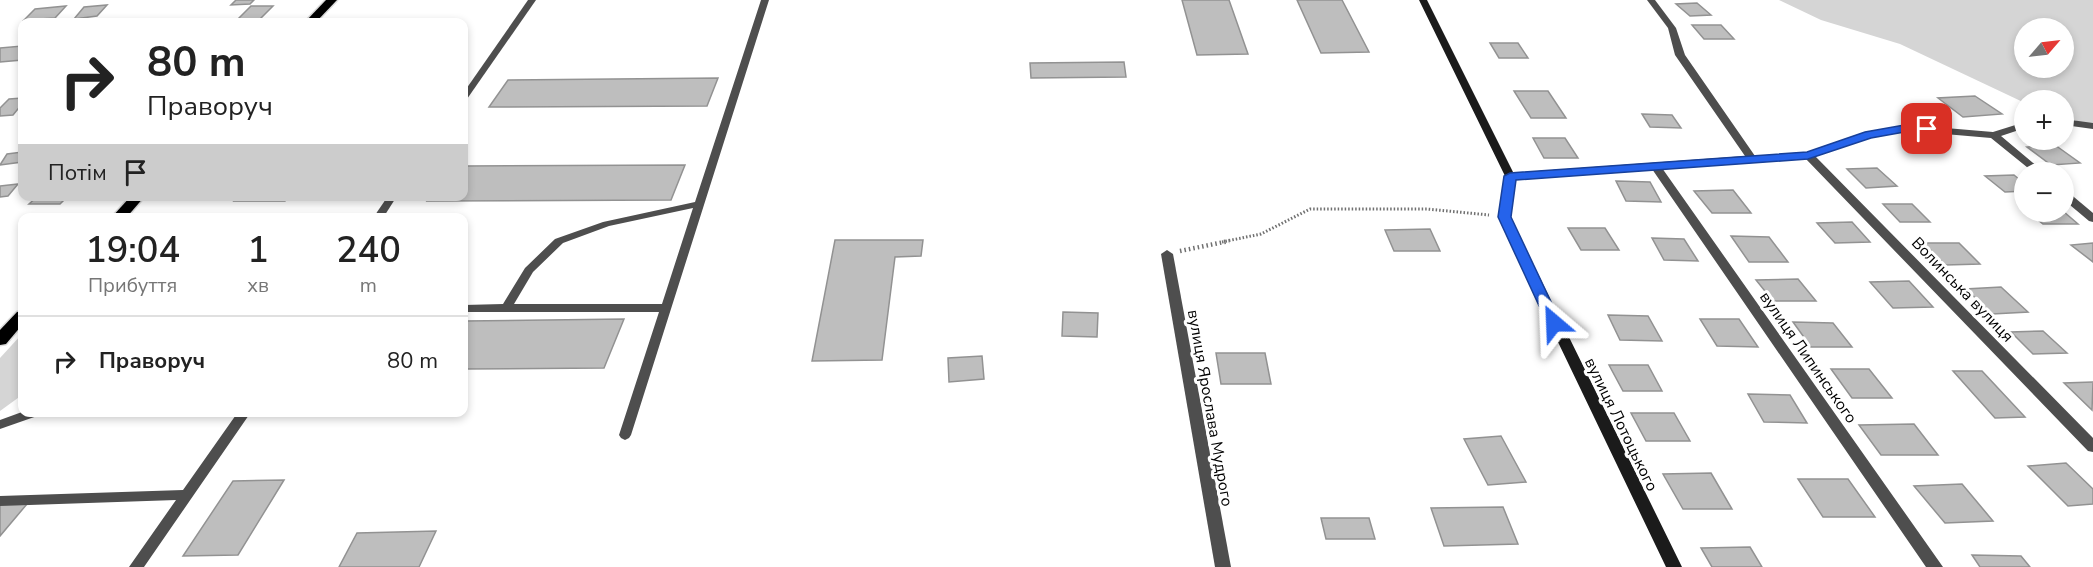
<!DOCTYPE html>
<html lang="uk">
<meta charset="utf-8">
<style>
body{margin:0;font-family:"Nunito Sans",sans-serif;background:#f6f6f6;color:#222;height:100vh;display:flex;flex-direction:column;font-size:22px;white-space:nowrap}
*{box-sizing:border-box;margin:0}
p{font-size:20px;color:#767676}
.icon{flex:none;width:33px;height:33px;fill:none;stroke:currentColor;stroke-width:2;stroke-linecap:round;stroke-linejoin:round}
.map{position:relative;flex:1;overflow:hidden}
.drawer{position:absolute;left:18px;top:213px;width:450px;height:204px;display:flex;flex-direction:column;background:#fff;border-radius:12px;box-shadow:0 3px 9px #0003}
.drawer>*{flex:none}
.guide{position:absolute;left:18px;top:18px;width:450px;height:183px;border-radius:12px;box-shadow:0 3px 9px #0003;background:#fff;color:#222;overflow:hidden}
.needle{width:39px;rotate:62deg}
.buttons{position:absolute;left:2014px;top:18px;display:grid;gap:12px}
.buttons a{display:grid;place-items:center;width:60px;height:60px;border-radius:50%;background:#fff;box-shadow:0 3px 9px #0003;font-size:30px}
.pin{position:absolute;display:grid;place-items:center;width:51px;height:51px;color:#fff;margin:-26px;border-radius:12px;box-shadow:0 3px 9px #0006}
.me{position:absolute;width:66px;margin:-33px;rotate:334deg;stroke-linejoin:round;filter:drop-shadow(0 0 4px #0008)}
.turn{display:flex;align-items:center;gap:21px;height:126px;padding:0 30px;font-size:27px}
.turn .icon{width:78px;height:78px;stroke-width:2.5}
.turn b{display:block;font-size:42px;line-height:51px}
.then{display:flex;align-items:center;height:57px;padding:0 30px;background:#0003;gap:12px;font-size:22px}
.eta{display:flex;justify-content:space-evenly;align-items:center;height:102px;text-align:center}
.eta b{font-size:36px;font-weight:600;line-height:42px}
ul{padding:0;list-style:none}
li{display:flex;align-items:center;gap:18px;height:90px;padding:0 30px;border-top:2px solid #e0e0e0}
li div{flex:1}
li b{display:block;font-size:22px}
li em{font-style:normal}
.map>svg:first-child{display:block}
.green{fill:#d5d5d5;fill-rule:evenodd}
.building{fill:#bebebe;stroke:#929292;stroke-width:1.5}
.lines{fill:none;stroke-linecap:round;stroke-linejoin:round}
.primary-casing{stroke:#dbdbdb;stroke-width:3}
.path-far1{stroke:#707070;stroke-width:3;stroke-dasharray:1.5 2;stroke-linecap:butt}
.path{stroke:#707070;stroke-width:4.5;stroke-dasharray:1.5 3;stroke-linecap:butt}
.lane{fill:#4e4e4e;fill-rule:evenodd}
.street{fill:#4e4e4e;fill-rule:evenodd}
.secondary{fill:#1b1b1b;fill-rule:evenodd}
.primary{fill:#000;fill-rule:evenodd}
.route{fill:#2563eb;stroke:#184099;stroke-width:1.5}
.labels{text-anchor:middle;stroke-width:6;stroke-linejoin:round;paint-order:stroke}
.street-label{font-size:16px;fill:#000;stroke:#fff}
</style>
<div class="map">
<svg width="2093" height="567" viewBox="0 0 2093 567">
<rect width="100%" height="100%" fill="#fff"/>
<g class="green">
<path d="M1779 0H2093V126L2064 117V100H2025V103L1900 44 1821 20ZM2025 28H2064V68H2025Z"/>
<polygon points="22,334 22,395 0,411 0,358"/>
</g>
<g class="building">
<polygon points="236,0 254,0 250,4 231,5"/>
<polygon points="1182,0 1229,0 1248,54 1197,55"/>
<polygon points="1297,0 1342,0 1369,52 1321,53"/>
<polygon points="1697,3 1711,15 1690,16 1676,4"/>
<polygon points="107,5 97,16 74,19 84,7"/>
<polygon points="66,6 55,18 24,20 35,9"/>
<polygon points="251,6 273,6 259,20 237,20"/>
<polygon points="1692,25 1721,25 1734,39 1704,39"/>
<polygon points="1490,43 1518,43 1528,58 1499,58"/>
<polygon points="22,46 22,60 0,62 0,48"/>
<polygon points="1124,62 1126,77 1031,78 1030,63"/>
<polygon points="718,78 707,106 489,107 508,80"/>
<polygon points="1514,91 1548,91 1566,118 1531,118"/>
<polygon points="1975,96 2002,114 1963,117 1938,98"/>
<polygon points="22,98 22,104 13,115 0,116 0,108 9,99"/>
<polygon points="1642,114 1672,115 1681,128 1650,127"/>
<polygon points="1533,138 1565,138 1578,158 1544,158"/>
<polygon points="2055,145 2080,163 2051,165 2027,147"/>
<polygon points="22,152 22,162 0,165 7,154"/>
<polygon points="685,165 671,200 427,201 430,196 464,196 464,166"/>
<polygon points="1877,168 1897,186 1866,188 1847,169"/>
<polygon points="2014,175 2025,184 2025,191 2005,192 1985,176"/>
<polygon points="1616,181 1650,182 1661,202 1626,201"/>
<polygon points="18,184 8,196 0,197 0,186"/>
<polygon points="1733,190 1751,213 1712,213 1694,191"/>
<polygon points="38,196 68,196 60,204 29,204"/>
<polygon points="238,196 288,196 285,201 234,201"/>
<polygon points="1883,204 1912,204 1930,222 1900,222"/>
<polygon points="2028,212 2064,212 2078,224 2043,224"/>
<polygon points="1852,222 1870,242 1835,243 1817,223"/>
<polygon points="1568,228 1605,228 1619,250 1581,250"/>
<polygon points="1430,229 1440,251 1394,251 1385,230"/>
<polygon points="1731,236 1769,237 1788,262 1749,262"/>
<polygon points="1652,238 1684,239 1698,261 1664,260"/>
<polygon points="835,240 923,240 921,256 895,257 882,360 812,361"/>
<polygon points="1924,243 1959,243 1980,264 1945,265"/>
<polygon points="2093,243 2093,262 2071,245"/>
<polygon points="1798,279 1816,301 1773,301 1756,280"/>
<polygon points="1909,281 1933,307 1893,308 1870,282"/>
<polygon points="2001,287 2028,312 1992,314 1966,289"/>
<polygon points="1063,312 1098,313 1097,337 1062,336"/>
<polygon points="1608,315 1648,316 1662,341 1620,340"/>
<polygon points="624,319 604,368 464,369 464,321"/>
<polygon points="1700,319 1739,319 1758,347 1717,346"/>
<polygon points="1793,322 1833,323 1852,347 1811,347"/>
<polygon points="2043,331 2067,353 2033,354 2011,332"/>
<polygon points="1216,353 1265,353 1271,384 1221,384"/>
<polygon points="982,356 984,379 949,382 948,358"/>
<polygon points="1609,365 1648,365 1662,391 1623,391"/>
<polygon points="1831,369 1869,369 1892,398 1852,398"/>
<polygon points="1953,371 1982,371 2025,417 1995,418"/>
<polygon points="2093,382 2092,410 2064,383"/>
<polygon points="1748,394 1790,395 1807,423 1764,422"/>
<polygon points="1631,413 1674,413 1690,441 1646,441"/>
<polygon points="1914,424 1938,455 1881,455 1859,425"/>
<polygon points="1501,436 1526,482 1488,485 1464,439"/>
<polygon points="2066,463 2093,489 2093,504 2068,506 2028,466"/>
<polygon points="1711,473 1732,509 1683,509 1663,474"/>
<polygon points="1798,479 1848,479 1875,517 1823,517"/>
<polygon points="284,480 238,555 183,556 233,481"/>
<polygon points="1962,484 1993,521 1945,523 1914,486"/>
<polygon points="0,504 27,504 0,536"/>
<polygon points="1503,507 1518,544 1444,546 1431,508"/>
<polygon points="1321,518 1369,518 1375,539 1326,539"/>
<polygon points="436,531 419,567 339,567 357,533"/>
<polygon points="1750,547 1762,567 1712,567 1701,548"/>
<polygon points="1972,555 2021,556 2030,567 1980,567"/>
</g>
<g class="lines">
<defs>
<g id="primary">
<polygon points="326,0 337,0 316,22 305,22"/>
<polygon points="131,196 145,196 126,218 111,218"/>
<polygon points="22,311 22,325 6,344 0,345 0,330 17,312"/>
</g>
</defs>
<use href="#primary" class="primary-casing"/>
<polyline class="path-far1" points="1222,242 1261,234 1310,209 1427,209 1489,215"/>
<polyline class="path" points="1180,251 1229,241"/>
<g class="lane">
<polygon points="528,0 536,0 467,99 464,99 464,92"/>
<path d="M761 0H769L631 435 629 438 625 440 621 438 619 435 659 312H464V305L503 304 525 268 555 239 603 222 695 202ZM693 208 662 304H514L533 272 563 243 609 226Z"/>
<polygon points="388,196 397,196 383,218 373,218"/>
<polygon points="22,412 42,412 40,415 0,429 0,420"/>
<polygon points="238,412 251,412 144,567 129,567 176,500 0,506 0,496 183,490"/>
</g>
<g class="street">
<polygon points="1647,0 1655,0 1676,28 1685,55 1755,156 1807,152 1865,132 1910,125 1993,132 2025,122 2025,128 2001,136 2044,172 2033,172 1991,138 1910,131 1871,137 1815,156 2093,438 2093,452 2088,451 1805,158 1662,168 1943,567 1926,567 1652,169 1510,179 1505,176 1510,173 1745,156 1675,55 1668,28"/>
<polygon points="2064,119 2093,123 2093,129 2064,125"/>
<polygon points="2064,191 2068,192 2093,213 2093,222 2089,221 2064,200"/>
<polygon points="1167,250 1173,254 1231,567 1215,567 1161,254"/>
</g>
<polygon class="secondary" points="1419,0 1427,0 1515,176 1510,217 1682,567 1666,567 1498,217 1505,176"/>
<use href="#primary" class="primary"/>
</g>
<polygon class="route" points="1910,124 1927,126 1932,129 1927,132 1910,131 1871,138 1808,159 1516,180 1511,217 1561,323 1554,328 1547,323 1498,217 1504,176 1510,173 1807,152 1865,132"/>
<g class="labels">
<g class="street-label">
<text transform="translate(1963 289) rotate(46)" y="6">Волинська вулиця</text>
<text transform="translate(1809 357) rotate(55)" y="6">вулиця Липинського</text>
<text transform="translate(1211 408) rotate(80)" y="6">вулиця Ярослава Мудрого</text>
<text transform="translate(1622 424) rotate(64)" y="6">вулиця Лотоцького</text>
</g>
</g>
</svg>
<div class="buttons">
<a><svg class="needle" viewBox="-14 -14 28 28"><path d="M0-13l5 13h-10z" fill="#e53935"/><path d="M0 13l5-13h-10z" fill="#767676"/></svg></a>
<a>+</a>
<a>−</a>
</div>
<div class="pin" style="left:1927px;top:129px;background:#d93025"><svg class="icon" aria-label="arrive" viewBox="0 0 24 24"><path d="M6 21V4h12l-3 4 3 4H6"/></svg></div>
<svg class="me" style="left:1554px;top:323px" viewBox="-20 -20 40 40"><path d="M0-17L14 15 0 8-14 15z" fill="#2563eb" stroke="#fff" stroke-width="4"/></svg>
<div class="guide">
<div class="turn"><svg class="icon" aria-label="right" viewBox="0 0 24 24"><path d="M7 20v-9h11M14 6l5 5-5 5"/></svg><div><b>80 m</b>Праворуч</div></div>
<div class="then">Потім<svg class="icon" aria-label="arrive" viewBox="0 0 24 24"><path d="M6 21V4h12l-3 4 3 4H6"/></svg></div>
</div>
<section class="drawer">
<div class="eta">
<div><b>19:04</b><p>Прибуття</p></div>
<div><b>1</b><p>хв</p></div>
<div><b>240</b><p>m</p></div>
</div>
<ul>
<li><svg class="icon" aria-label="right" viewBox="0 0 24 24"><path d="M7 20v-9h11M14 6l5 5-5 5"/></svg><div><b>Праворуч</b></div><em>80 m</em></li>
</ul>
</section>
</div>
